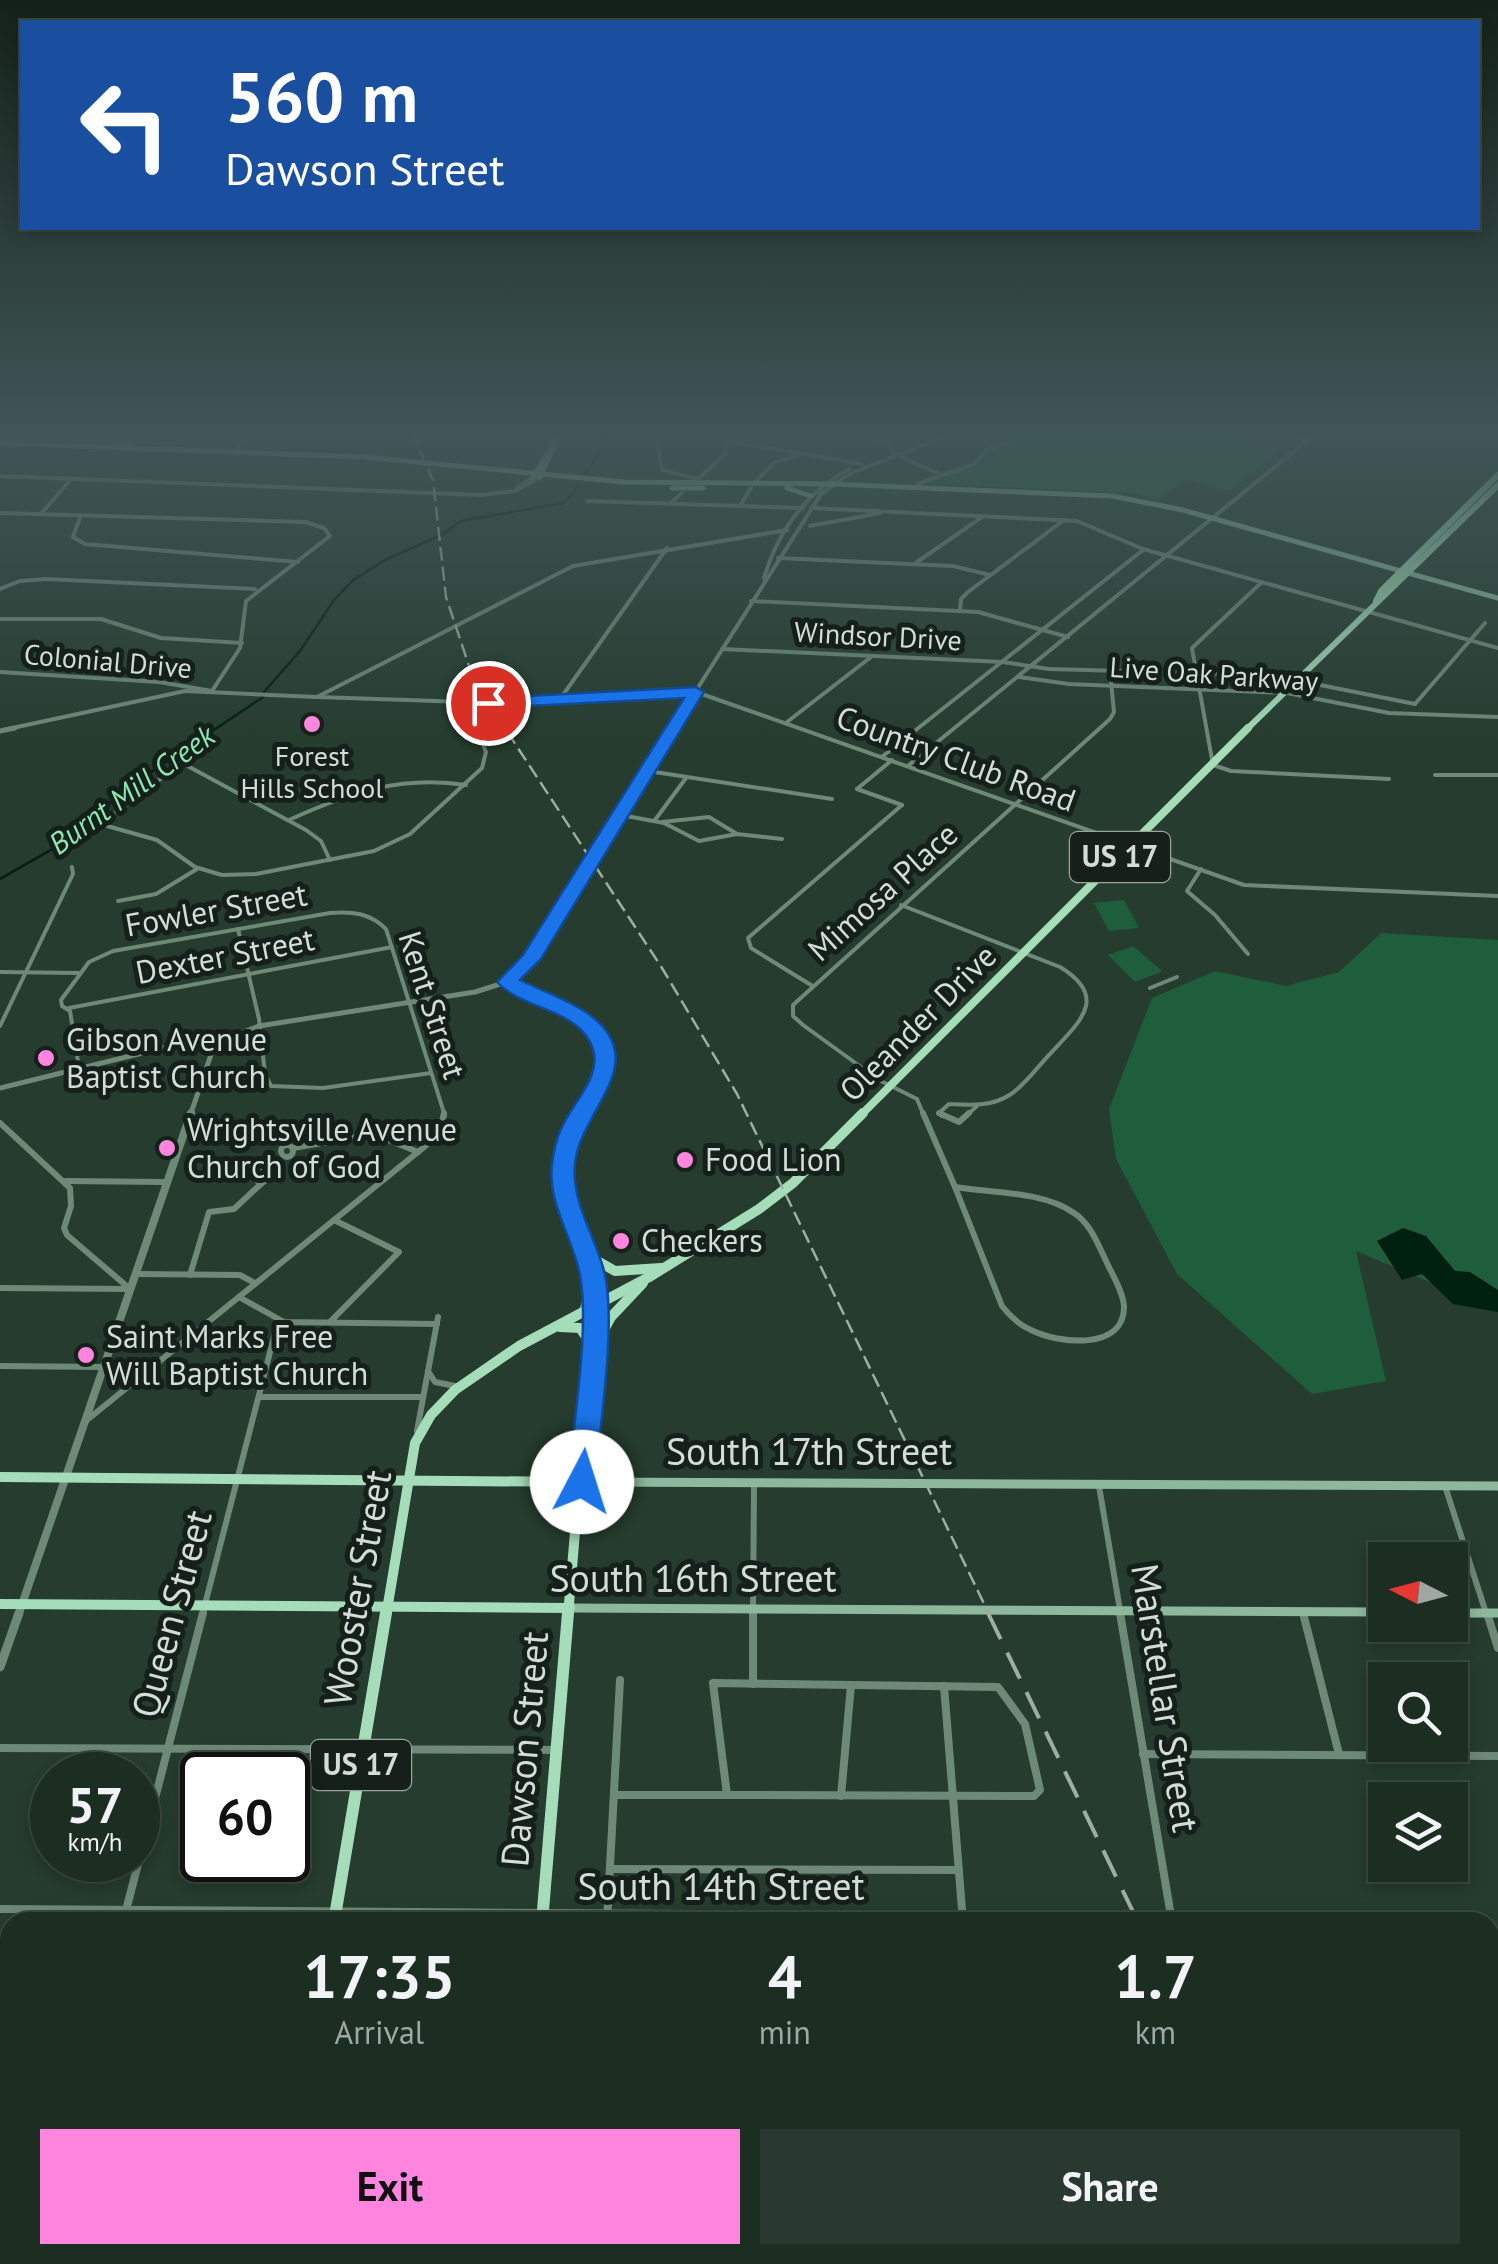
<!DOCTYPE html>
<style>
body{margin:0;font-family:"PT Sans",sans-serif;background:#29392f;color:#f1f3f6;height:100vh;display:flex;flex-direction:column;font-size:38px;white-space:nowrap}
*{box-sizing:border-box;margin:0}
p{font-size:32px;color:#a0a8a5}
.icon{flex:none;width:55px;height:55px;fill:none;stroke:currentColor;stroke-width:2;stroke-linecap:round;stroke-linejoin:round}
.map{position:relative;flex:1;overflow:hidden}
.sheet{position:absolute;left:0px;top:1912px;width:1500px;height:352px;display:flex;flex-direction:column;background:#1c2d22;border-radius:30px 30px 0 0;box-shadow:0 5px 15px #0003,0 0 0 2px #3a4940}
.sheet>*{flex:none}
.hud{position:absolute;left:20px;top:20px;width:1460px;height:210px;border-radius:0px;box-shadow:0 5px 15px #0003,0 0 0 2px #3a4940;background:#1a4fa0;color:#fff;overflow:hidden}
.needle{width:65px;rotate:276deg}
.fabs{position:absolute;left:1368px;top:1542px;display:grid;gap:20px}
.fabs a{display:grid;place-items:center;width:100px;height:100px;border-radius:0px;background:#1c2d22;box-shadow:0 5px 15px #0003,0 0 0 2px #3a4940;font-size:50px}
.speed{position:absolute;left:30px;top:1752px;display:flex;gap:20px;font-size:50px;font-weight:700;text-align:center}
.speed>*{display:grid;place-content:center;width:130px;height:130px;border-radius:50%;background:#1c2d22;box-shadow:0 5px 15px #0003,0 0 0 2px #3a4940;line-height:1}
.speed small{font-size:25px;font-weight:400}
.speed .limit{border:5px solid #111;border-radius:15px;background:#fff;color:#111}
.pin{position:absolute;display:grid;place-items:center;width:85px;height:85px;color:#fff;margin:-42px;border:5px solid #fff;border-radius:50%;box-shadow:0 2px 10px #0007}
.me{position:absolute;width:110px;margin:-55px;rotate:5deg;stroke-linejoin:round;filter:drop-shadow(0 0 8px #0008)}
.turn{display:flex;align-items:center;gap:35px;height:210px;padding:0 40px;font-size:45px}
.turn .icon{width:130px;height:130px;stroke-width:2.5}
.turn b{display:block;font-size:70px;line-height:85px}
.eta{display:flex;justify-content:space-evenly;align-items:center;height:170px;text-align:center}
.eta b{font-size:60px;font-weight:700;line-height:70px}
.button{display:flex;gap:20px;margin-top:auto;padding:20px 40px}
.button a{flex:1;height:115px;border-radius:0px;background:#ff85df;color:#111;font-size:40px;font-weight:700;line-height:115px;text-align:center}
.button a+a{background:#29392f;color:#f1f3f6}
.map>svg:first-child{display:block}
.green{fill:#1e5e3c}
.water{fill:#00200f}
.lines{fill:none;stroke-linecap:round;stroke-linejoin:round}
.stream{stroke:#00200f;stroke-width:2.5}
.minor-far2{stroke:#6f8978;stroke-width:4}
.minor-far1{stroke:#6f8978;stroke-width:6}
.minor{stroke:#6f8978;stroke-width:8}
.tertiary-far3{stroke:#6f8978;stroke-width:4}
.tertiary-far2{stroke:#6f8978;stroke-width:5}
.tertiary-far1{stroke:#6f8978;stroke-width:8}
.tertiary{stroke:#6f8978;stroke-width:9}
.secondary-far1{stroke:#8eb89d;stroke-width:5}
.secondary{stroke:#8eb89d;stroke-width:9}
.primary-far3{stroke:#a5dcb9;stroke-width:6}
.primary-far2{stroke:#a5dcb9;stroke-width:8}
.primary-far1{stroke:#a5dcb9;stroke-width:10}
.primary{stroke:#a5dcb9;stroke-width:12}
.rail-far1{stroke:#9eaea4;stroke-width:2.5;stroke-dasharray:14 6;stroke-linecap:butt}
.rail{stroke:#9eaea4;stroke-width:4;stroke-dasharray:29 15;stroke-linecap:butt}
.route{fill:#1a73e8;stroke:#114b97;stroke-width:2.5}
.poi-dot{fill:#ff85df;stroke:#16201a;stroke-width:4}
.labels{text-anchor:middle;stroke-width:10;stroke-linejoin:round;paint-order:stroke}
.far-street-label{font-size:28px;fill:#d1ded5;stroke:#16201a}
.far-poi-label{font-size:28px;fill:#d1ded5;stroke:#16201a}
.far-water-label{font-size:30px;font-style:italic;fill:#8de8b1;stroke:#16201a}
.shield{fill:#16201a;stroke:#99a59d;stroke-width:2.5}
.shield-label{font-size:30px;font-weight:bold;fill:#d1ded5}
.street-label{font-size:32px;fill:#d1ded5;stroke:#16201a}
.poi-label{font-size:32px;fill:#d1ded5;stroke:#16201a;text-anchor:start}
.near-street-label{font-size:38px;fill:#d1ded5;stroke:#16201a}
</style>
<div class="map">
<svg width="1498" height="2264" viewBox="0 0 1498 2264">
<rect width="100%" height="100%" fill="#253c2e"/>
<g class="green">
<polygon points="1009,432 1045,436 1059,432 1219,432 1279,451 1231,491 1186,479 1156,500 1132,493 921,483 976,466 992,451 985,448 1009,439 1002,435"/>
<polygon points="1124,900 1139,928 1109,931 1094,903"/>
<polygon points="1381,933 1498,940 1498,1311 1356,1251 1386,1381 1312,1394 1177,1274 1116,1159 1109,1109 1152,998 1215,971 1286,986 1339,972"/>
<polygon points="1133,946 1161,970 1161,972 1135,982 1108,955"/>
</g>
<polygon class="water" points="1403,1228 1426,1236 1455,1271 1470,1272 1498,1290 1498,1312 1453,1304 1422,1274 1402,1280 1377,1241"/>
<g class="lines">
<g class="stream">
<polyline points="585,475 604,444 606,432"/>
<polyline points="264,692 300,651 334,600 352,581 385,560 441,535 461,521 564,503 579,485"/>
<polyline points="0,879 63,843 127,788 263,697"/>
</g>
<g class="minor-far2">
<polyline points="656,432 662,470 698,479 725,454 728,432"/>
<polyline points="842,432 890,443"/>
<polyline points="899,432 890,443 894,454 939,474"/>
<polyline points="1271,432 1308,441"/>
<polyline points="1493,432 1498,433"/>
<polyline points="729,441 862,464"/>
<polyline points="737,441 749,432"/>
<polyline points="127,448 134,432"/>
<polyline points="235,452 250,432"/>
<polyline points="0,476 482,495 515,491 540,477"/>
<polyline points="754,483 775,462 801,454"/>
<polyline points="917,484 974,464 987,450 1013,441"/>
<polyline points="517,488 533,477"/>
<polyline points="587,501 803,508"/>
<polyline points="671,503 682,493"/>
<polyline points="740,506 751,488"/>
<polyline points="811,508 1077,521 1143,549 1498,648"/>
<polyline points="0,513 305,522 324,528 330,536 246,601 240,648 212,691 159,682 0,672"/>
<polyline points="41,514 71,479"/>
<polyline points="81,515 73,537 85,544 298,562"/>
<polyline points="810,526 880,513"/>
<polyline points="778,558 953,566 990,575"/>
<polyline points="917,562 982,517"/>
<polyline points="1262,582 1192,648 1213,765 1231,771 1389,779"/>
<polyline points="0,589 20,581 46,579 255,589"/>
<polyline points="751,601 978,612 1068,637"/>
<polyline points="960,610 961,599 968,592 1064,520"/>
<polyline points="0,619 101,619 161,638 242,643"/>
<polyline points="722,649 1003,662 1049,669 1270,675 1415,704"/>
<polyline points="1019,677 1069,684 1287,693 1389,713 1498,717"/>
<polyline points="696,692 1244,885 1498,896"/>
<polyline points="558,702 667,548"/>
<polyline points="1415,704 1485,623"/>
<polyline points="787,722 871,657"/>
<polyline points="883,756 1143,550"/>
<polyline points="909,765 1318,432"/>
<polyline points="648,771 832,799"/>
<polyline points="1435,775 1498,775"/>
<polyline points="857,789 902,805"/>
<polyline points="857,789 892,760"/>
<polyline points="621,815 664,823 699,841 737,834 782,839"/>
<path d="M289 820C348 793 401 775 466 785"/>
<polyline points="655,820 686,778"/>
<polyline points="662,822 709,817 737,834"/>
<polyline points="100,824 157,840 195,867 222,875 256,874 374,851 410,834 482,768 486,752 471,714 473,703"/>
<polyline points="100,824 182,763 306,830 321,841 330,860"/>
<polyline points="1201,869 1187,891 1215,915 1248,954"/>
<polyline points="118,901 156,894 197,869"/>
<path d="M901 905 1060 967C1111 998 1078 1023 1050 1054 1038 1066 1025 1085 1011 1094 992 1107 971 1105 949 1104L939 1113 942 1116"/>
<polyline points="238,929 259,1019 265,1074 271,1086 323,1088 431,1073"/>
<polyline points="0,972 79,973"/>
<polyline points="811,985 751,948 748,938 902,805"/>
<polyline points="1150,988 1177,977"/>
<polyline points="69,1008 392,947"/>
<polyline points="0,1026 73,874 72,867"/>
<path d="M79 1068 70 1011 62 1006 61 1000 89 962 113 951 330 913C352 911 370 913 386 929L445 1116"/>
<polyline points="924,1116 917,1099 879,1080 803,1025 793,1016 793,1005 1110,719 1114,712 1110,671"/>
<polyline points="966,1116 977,1106"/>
</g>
<g class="minor-far1">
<polyline points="923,1113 955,1187"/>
<polyline points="939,1113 959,1122 969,1113"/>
<polyline points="0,1123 70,1188 71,1206 64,1228 67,1235 130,1289"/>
<circle cx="287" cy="1151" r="6"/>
<polyline points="293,1148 374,1134 418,1152"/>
<circle cx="261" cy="1177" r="5.5"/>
<polyline points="66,1181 165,1182"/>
<path d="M955 1187C991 1193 1043 1191 1074 1213 1091 1224 1098 1245 1107 1263 1113 1276 1123 1292 1124 1306 1125 1351 1059 1344 1031 1330 1019 1325 1010 1316 1002 1306Z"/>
<polyline points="136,1274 240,1275 255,1283"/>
<polyline points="190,1275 209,1212 234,1209 264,1181"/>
<polyline points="0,1288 127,1289"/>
<polyline points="239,1297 284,1322 437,1324"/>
<polyline points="330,1322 399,1252 334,1220"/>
<polyline points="0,1366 102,1367"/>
<polyline points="428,1371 435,1382 455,1386"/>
<polyline points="259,1397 421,1397"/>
<polyline points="87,1420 439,1135 444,1113"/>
<polyline points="417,1431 438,1317"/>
<polyline points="1099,1486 1121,1616"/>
<polyline points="1445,1486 1487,1616"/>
<polyline points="1303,1612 1304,1616"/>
<polyline points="202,1616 278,1321"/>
<polyline points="753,1616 754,1485"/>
</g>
<g class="minor">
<polyline points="1120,1613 1172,1922"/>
<polyline points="1303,1613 1339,1754"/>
<polyline points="1487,1613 1498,1648"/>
<polygon points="713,1683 998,1687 1025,1724 1040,1790 1034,1796 727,1795"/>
<polyline points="753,1684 753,1613"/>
<polyline points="944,1686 963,1922"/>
<polyline points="0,1748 557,1750"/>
<polyline points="1143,1754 1498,1756"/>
<polyline points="614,1795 727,1795"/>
<polyline points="841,1796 851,1685"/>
<polyline points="610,1869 959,1870"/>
<polyline points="0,1909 962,1916"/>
<polyline points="123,1922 203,1613"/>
<polyline points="607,1922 620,1680"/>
<polyline points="0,2099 10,2099"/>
<polyline points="1490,2108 1498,2108"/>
<polyline points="987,2255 988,2264"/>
<polyline points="1225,2255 1226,2264"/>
<polyline points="1463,2255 1465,2264"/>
<polyline points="34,2264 37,2255"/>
<polyline points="749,2264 750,2255"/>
</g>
<g class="tertiary-far3">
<path d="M764 578C778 531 806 493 849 469"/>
<polyline points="318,697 523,704 695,692"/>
<polyline points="3,730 185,691 317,697 573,566 787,530"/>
<polyline points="671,730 821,494 851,473 958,432"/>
</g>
<g class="tertiary-far2">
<polyline points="0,731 15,728"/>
<path d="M508 982C541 997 611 1019 606 1066 604 1084 590 1101 581 1116"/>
<polyline points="0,1088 183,1043 215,1043 259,1026 475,992 510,981 531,959 673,728"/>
<polyline points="190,1116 215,1043"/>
</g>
<g class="tertiary-far1">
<path d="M582 1113C539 1188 594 1230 594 1304"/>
<polyline points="583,1310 592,1284"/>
<polyline points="18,1616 191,1113"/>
</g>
<polyline class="tertiary" points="0,1667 19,1613"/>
<g class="secondary-far1">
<polyline points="0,443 364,457 624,482 832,484 1112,496 1183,510 1498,598"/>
<polyline points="533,477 552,446 554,432"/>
<polyline points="540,477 561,432"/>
<polyline points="672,488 703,488"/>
<polyline points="787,488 811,496"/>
</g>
<g class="secondary">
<polyline points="582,1482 1498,1486"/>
<polyline points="570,1608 1385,1612"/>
<polyline points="1450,1613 1498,1613"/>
</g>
<g class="primary-far3">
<polyline points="1376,601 1381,591 1498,475"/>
<polyline points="1246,730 1498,485"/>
</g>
<polyline class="primary-far2" points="860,1116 1248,728"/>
<g class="primary-far1">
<polyline points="587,1255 615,1271 661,1268"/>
<polyline points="560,1327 580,1328 591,1344"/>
<polyline points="595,1346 611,1317 643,1283"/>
<polyline points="0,1477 582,1482"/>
<polyline points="0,1604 570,1608"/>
<polyline points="386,1616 415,1443 431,1415 455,1390 519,1346 651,1276 759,1209 793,1183 863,1113"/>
<polyline points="568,1616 594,1304"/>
</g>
<g class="primary">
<polyline points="334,1922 386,1613"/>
<polyline points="542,1922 568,1613"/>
<polyline points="274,2264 276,2255"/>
<polyline points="511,2264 512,2255"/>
</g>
<polyline class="rail-far1" points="411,432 433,480 446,597 474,681 662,968 737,1094 990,1616"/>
<g class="rail">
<polyline points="988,1613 1138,1922"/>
<polyline points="1301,2255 1306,2264"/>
</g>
</g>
<linearGradient id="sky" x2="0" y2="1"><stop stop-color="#142119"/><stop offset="0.58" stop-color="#405657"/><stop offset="1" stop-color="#405657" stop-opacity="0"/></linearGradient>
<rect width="1498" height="749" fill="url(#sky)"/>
<path class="route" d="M696 687 704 692 541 959 520 980C552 996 608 1011 615 1051 622 1085 578 1125 575 1164 571 1204 597 1238 605 1275 616 1328 600 1425 595 1482L591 1489 582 1493 572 1489 568 1482C573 1425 590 1328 580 1275 573 1238 547 1203 552 1164 553 1153 557 1137 562 1127 573 1101 605 1075 591 1044 574 1008 521 1009 497 982L523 955 684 698 488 708 480 703 488 698Z"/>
<g class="poi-dot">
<circle cx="312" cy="724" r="10"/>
<circle cx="46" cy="1058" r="10"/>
<circle cx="167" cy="1148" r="10"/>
<circle cx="685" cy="1160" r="10"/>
<circle cx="621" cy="1241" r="10"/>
<circle cx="86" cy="1355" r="10"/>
</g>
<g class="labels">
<g class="far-street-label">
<text transform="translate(878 636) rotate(3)" y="10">Windsor Drive</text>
<text transform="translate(108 661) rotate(5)" y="10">Colonial Drive</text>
<text transform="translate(1214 674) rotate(4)" y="10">Live Oak Parkway</text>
</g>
<g class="far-poi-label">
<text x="312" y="766">Forest<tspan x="312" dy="32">Hills School</tspan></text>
</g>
<g class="far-water-label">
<text transform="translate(132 790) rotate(-36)" y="10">Burnt Mill Creek</text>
</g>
<g class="shield">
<rect x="1070" y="832" width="100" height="50" rx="8"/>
<rect x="311" y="1740" width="100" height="50" rx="8"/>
</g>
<g class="shield-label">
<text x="1120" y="867">US 17</text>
<text x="361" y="1775">US 17</text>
</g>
<g class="street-label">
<text transform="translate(956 759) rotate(20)" y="11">Country Club Road</text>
<text transform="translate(883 892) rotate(-42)" y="11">Mimosa Place</text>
<text transform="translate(216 910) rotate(-10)" y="11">Fowler Street</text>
<text transform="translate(225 956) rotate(-11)" y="11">Dexter Street</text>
<text transform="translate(432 1005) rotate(72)" y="11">Kent Street</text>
<text transform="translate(918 1023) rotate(-45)" y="11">Oleander Drive</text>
</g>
<g class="poi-label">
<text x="66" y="1051">Gibson Avenue<tspan x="66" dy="37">Baptist Church</tspan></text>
<text x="187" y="1141">Wrightsville Avenue<tspan x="187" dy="37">Church of God</tspan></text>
<text x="705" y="1171">Food Lion</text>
<text x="641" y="1252">Checkers</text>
<text x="106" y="1348">Saint Marks Free<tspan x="106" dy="37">Will Baptist Church</tspan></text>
</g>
<g class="near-street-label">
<text x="809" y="1465">South 17th Street</text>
<text x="693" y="1592">South 16th Street</text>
<text transform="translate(358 1588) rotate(-80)" y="13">Wooster Street</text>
<text transform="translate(172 1614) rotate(-75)" y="13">Queen Street</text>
<text transform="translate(1165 1698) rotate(81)" y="13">Marstellar Street</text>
<text transform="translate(525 1749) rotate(-85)" y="13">Dawson Street</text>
<text x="721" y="1900">South 14th Street</text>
</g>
</g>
</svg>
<div class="fabs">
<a><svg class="needle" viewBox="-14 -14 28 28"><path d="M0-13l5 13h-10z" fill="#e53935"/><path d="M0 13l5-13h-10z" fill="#a0a8a5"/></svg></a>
<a><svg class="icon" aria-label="search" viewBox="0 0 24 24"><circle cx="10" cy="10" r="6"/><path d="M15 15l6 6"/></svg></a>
<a><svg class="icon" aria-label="layers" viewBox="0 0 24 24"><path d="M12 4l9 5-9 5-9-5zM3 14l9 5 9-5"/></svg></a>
</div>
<div class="speed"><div>57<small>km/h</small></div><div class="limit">60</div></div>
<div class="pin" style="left:488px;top:703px;background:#d93025"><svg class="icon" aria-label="arrive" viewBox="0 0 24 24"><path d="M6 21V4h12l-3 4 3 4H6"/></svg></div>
<svg class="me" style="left:582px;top:1482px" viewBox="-20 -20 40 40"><circle r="19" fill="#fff"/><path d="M0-13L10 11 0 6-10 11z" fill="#1a73e8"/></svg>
<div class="hud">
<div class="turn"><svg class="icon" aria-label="left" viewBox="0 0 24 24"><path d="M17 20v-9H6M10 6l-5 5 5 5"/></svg><div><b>560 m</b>Dawson Street</div></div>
</div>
<section class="sheet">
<div class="eta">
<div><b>17:35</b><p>Arrival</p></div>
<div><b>4</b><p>min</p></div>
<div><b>1.7</b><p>km</p></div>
</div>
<div class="button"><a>Exit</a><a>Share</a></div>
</section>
</div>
